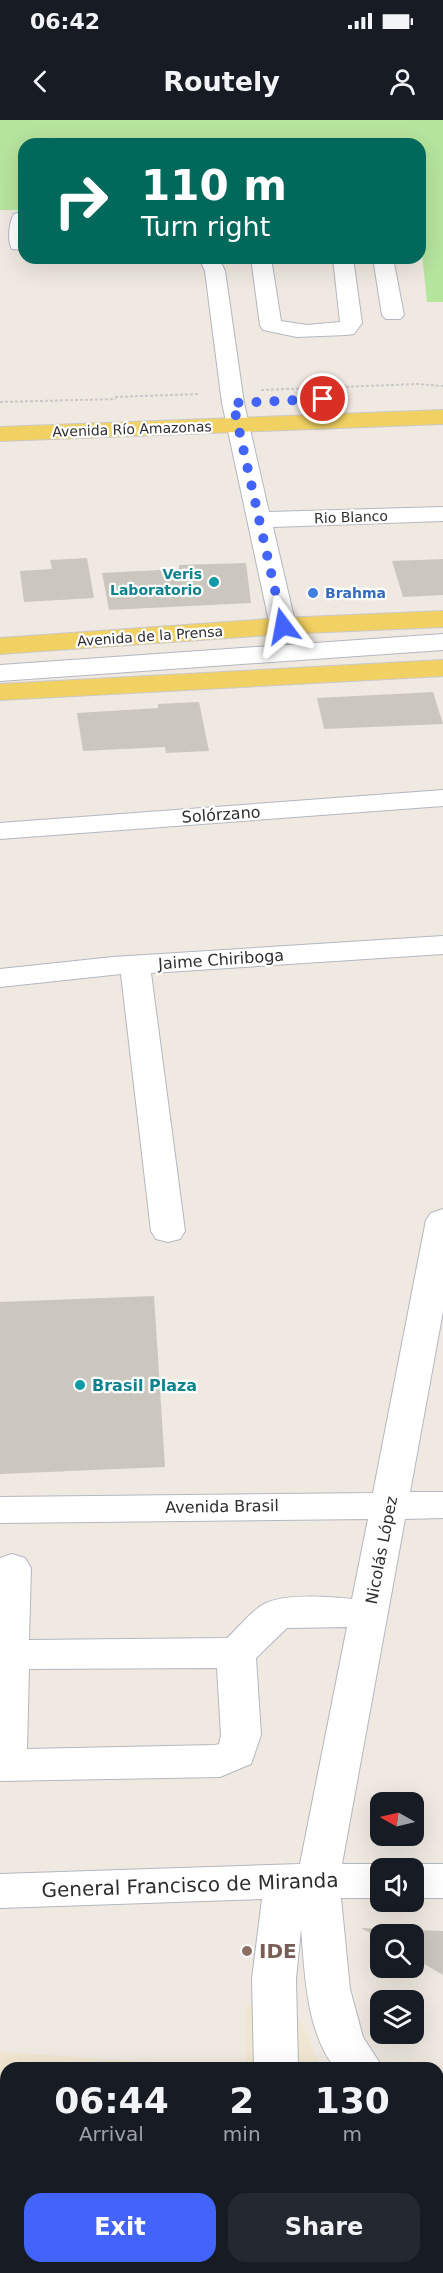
<!DOCTYPE html>
<meta charset="utf-8">
<style>
body{margin:0;font-family:"DejaVu Sans",sans-serif;background:#242831;color:#f1f3f6;height:100vh;display:flex;flex-direction:column;font-size:22px;white-space:nowrap}
*{box-sizing:border-box;margin:0}
p{font-size:20px;color:#9ea1a6}
.icon{flex:none;width:33px;height:33px;fill:none;stroke:currentColor;stroke-width:2;stroke-linecap:round;stroke-linejoin:round}
.map{position:relative;flex:1;overflow:hidden}
.details{position:absolute;left:0px;top:1942px;width:444px;height:212px;display:flex;flex-direction:column;background:#171b24;border-radius:18px 18px 0 0;box-shadow:0 6px 24px #0002}
.details>*{flex:none}
.guide{position:absolute;left:18px;top:18px;width:408px;height:126px;border-radius:18px;box-shadow:0 6px 24px #0002;background:#00695c;color:#fff;overflow:hidden}
.needle{width:39px;rotate:278deg}
.controls{position:absolute;left:370px;top:1672px;display:grid;gap:12px}
.controls a{display:grid;place-items:center;width:54px;height:54px;border-radius:12px;background:#171b24;box-shadow:0 6px 24px #0002;font-size:30px}
.pin{position:absolute;display:grid;place-items:center;width:51px;height:51px;color:#fff;margin:-26px;border:3px solid #fff;border-radius:50%;box-shadow:0 2px 6px #0007}
.me{position:absolute;width:66px;margin:-33px;rotate:347deg;stroke-linejoin:round;filter:drop-shadow(0 0 4px #0008)}
.turn{display:flex;align-items:center;gap:21px;height:126px;padding:0 24px;font-size:27px}
.turn .icon{width:78px;height:78px;stroke-width:2.5}
.turn b{display:block;font-size:42px;line-height:51px}
.eta{display:flex;justify-content:space-evenly;align-items:center;height:102px;text-align:center}
.eta b{font-size:36px;font-weight:600;line-height:42px}
.button{display:flex;gap:12px;margin-top:auto;padding:12px 24px}
.button a{flex:1;height:69px;border-radius:18px;background:#4264fb;color:#fff;font-size:24px;font-weight:600;line-height:69px;text-align:center}
.button a+a{background:#242831;color:#f1f3f6}
.status{display:flex;justify-content:space-between;align-items:center;height:42px;padding:0 30px;background:#171b24;direction:ltr}
.status svg{height:16px;fill:currentColor}
header{display:flex;justify-content:space-between;align-items:center;height:78px;padding:0 24px;background:#171b24;font-size:27px;font-weight:600}
.map>svg:first-child{display:block}
.education{fill:#f0e6d1}
.green{fill:#b6e59e}
.building{fill:#cbc7bf}
.lines{fill:none;stroke-linecap:round;stroke-linejoin:round}
.minor-casing{stroke:#b4b7c1;stroke-width:2}
.major-casing{stroke:#c9c9c9;stroke-width:2}
.path-far1{stroke:#c9c9c9;stroke-width:2;stroke-dasharray:3 2;stroke-linecap:butt}
.path{stroke:#c9c9c9;stroke-width:4.5;stroke-dasharray:6 4;stroke-linecap:butt}
.minor{fill:#fff;fill-rule:evenodd}
.major{fill:#f2d163;fill-rule:evenodd}
.route{stroke:#4264fb;stroke-width:10;stroke-dasharray:0 18}
.culture-dot{fill:#0f9aa8;stroke:#fff;stroke-width:2}
.shop-dot{fill:#3f7fe0;stroke:#fff;stroke-width:2}
.education-dot{fill:#8d6e63;stroke:#fff;stroke-width:2}
.labels{text-anchor:middle;stroke-width:4.5;stroke-linejoin:round;paint-order:stroke}
.far-street-label{font-size:14px;fill:#2e2e2e;stroke:#fff}
.far-culture-label{font-size:14px;font-weight:bold;fill:#0d838f;stroke:#fff;text-anchor:end}
.far-shop-label{font-size:14px;font-weight:bold;fill:#366cbe;stroke:#fff;text-anchor:start}
.street-label{font-size:16px;fill:#2e2e2e;stroke:#fff}
.culture-label{font-size:16px;font-weight:bold;fill:#0d838f;stroke:#fff;text-anchor:start}
.near-street-label{font-size:20px;fill:#2e2e2e;stroke:#fff}
.near-education-label{font-size:20px;font-weight:bold;fill:#785e54;stroke:#fff;text-anchor:start}
</style>
<div class="status"><b>06:42</b><svg viewBox="0 0 49 12"><path d="M0 12V9h3v3zM5 12V6h3v6zM10 12V3h3v9zM15 12V0h3v12zM26 1h20v11H26zM47 4h2v5h-2z"/></svg></div>
<header><svg class="icon" aria-label="back" viewBox="0 0 24 24"><path d="M15 5l-7 7 7 7"/></svg>Routely<svg class="icon" aria-label="person" viewBox="0 0 24 24"><circle cx="12" cy="8" r="4"/><path d="M4 21q1-7 8-7t8 7"/></svg></header>
<div class="map">
<svg width="443" height="2153" viewBox="0 0 443 2153">
<rect width="100%" height="100%" fill="#efe9e1"/>
<g class="education">
<polygon points="292,1882 321,1948 246,1948 246,1885"/>
<polygon points="0,1932 147,1942 178,1948 6,1948 6,2148 438,2148 438,2085 443,2090 443,2153 0,2153"/>
</g>
<polygon class="green" points="0,0 443,0 443,182 427,182 420,115 420,24 24,24 24,90 0,90"/>
<g class="building">
<polygon points="87,438 94,478 24,482 20,451 52,449 50,440"/>
<polygon points="443,439 443,475 403,477 392,441"/>
<polygon points="246,443 251,483 109,490 102,453 179,449 179,445"/>
<polygon points="433,572 443,604 324,609 317,578"/>
<polygon points="199,582 209,631 166,633 165,627 83,631 77,593 158,588 158,584"/>
<polygon points="154,1176 165,1347 0,1354 0,1182"/>
<polygon points="361,1808 443,1811 443,1855 414,1838 414,1815 381,1815 381,1819"/>
</g>
<g class="lines">
<defs>
<g id="minor">
<path d="M21 92 24 93V130L12 129C7 121 9 102 14 94Z"/>
<polygon points="199,138 219,138 225,151 244,283 269,392 443,387 443,401 273,407 296,506 292,511 283,514 274,511 270,506 222,283 205,151"/>
<polygon points="251,138 271,138 281,201 307,205 340,202 333,138 353,138 362,203 354,214 346,215 297,217 263,210 260,205"/>
<polygon points="373,138 393,138 404,195 400,199 386,199 382,195"/>
<polygon points="443,514 443,530 0,561 0,545"/>
<polygon points="443,670 443,686 0,719 0,703"/>
<polygon points="443,816 443,834 151,853 185,1111 180,1119 168,1122 156,1119 151,1111 121,854 0,867 0,849 113,837"/>
<path d="M443 1089V1191L410 1372H443V1398L405 1399 342 1744H381L396 1749H381V1778H341L350 1869 363 1917 383 1948H335C306 1911 305 1855 301 1809L296 1859 298 1948H254L252 1859 262 1779 0 1788V1754L300 1744 347 1507 287 1508 256 1538 261 1615 251 1644 220 1657 0 1661V1438L12 1434 25 1438 31 1448 29 1520 227 1518C238 1508 251 1491 264 1484 285 1473 329 1477 352 1479L368 1399 0 1403V1377L373 1373 426 1100 431 1093ZM217 1548 221 1615 219 1624 215 1625 27 1629 29 1549Z"/>
<polygon points="414,1744 443,1744 443,1778 414,1778 414,1749 399,1749"/>
<rect x="0" y="1972" width="6" height="40"/>
<polygon points="438,2018 443,2020 443,2062 438,2060"/>
<polygon points="0,2058 6,2059 6,2101 0,2100"/>
<polygon points="6,2144 6,2148 52,2148 51,2153 3,2153"/>
<polygon points="201,2148 250,2148 247,2153 198,2153"/>
<polygon points="292,2148 347,2148 350,2153 295,2153"/>
</g>
<g id="major">
<polygon points="443,290 443,304 0,321 0,307"/>
<polygon points="443,491 443,507 283,514 0,534 0,518 283,498"/>
<polygon points="443,540 443,556 0,580 0,564"/>
</g>
</defs>
<use href="#minor" class="minor-casing"/>
<use href="#major" class="major-casing"/>
<g class="path-far1">
<polyline points="261,270 418,264 443,266"/>
<polyline points="115,277 200,274"/>
<polyline points="0,282 116,279"/>
</g>
<polyline class="path" points="372,1711 375,1699"/>
<use href="#minor" class="minor"/>
<use href="#major" class="major"/>
</g>
<g class="lines">
<polyline class="route" points="283,506 233,283 323,279"/>
</g>
<g class="culture-dot">
<circle cx="214" cy="462" r="6"/>
<circle cx="80" cy="1265" r="6"/>
</g>
<circle class="shop-dot" cx="313" cy="473" r="6"/>
<circle class="education-dot" cx="247" cy="1831" r="6"/>
<g class="labels">
<g class="far-street-label">
<text transform="translate(132 309) rotate(-2)" y="5">Avenida Río Amazonas</text>
<text transform="translate(351 397) rotate(-2)" y="5">Rio Blanco</text>
<text transform="translate(150 516) rotate(-4)" y="5">Avenida de la Prensa</text>
</g>
<g class="far-culture-label">
<text x="202" y="459">Veris<tspan x="202" dy="16">Laboratorio</tspan></text>
</g>
<g class="far-shop-label">
<text x="325" y="478">Brahma</text>
</g>
<g class="street-label">
<text transform="translate(221 694) rotate(-4)" y="6">Solórzano</text>
<text transform="translate(221 839) rotate(-4)" y="6">Jaime Chiriboga</text>
<text transform="translate(222 1386) rotate(-1)" y="6">Avenida Brasil</text>
<text transform="translate(381 1430) rotate(-79)" y="6">Nicolás López</text>
</g>
<g class="culture-label">
<text x="92" y="1271">Brasil Plaza</text>
</g>
<g class="near-street-label">
<text transform="translate(190 1765) rotate(-2)" y="7">General Francisco de Miranda</text>
</g>
<g class="near-education-label">
<text x="259" y="1838">IDE</text>
</g>
</g>
</svg>
<div class="controls">
<a><svg class="needle" viewBox="-14 -14 28 28"><path d="M0-13l5 13h-10z" fill="#e53935"/><path d="M0 13l5-13h-10z" fill="#9ea1a6"/></svg></a>
<a><svg class="icon" aria-label="sound" viewBox="0 0 24 24"><path d="M4 9h4l5-4v14l-5-4H4zM17 9q2 3 0 6"/></svg></a>
<a><svg class="icon" aria-label="search" viewBox="0 0 24 24"><circle cx="10" cy="10" r="6"/><path d="M15 15l6 6"/></svg></a>
<a><svg class="icon" aria-label="layers" viewBox="0 0 24 24"><path d="M12 4l9 5-9 5-9-5zM3 14l9 5 9-5"/></svg></a>
</div>
<div class="pin" style="left:323px;top:279px;background:#d93025"><svg class="icon" aria-label="arrive" viewBox="0 0 24 24"><path d="M6 21V4h12l-3 4 3 4H6"/></svg></div>
<svg class="me" style="left:283px;top:506px" viewBox="-20 -20 40 40"><path d="M0-17L14 15 0 8-14 15z" fill="#4264fb" stroke="#fff" stroke-width="4"/></svg>
<div class="guide">
<div class="turn"><svg class="icon" aria-label="right" viewBox="0 0 24 24"><path d="M7 20v-9h11M14 6l5 5-5 5"/></svg><div><b>110 m</b>Turn right</div></div>
</div>
<section class="details">
<div class="eta">
<div><b>06:44</b><p>Arrival</p></div>
<div><b>2</b><p>min</p></div>
<div><b>130</b><p>m</p></div>
</div>
<div class="button"><a>Exit</a><a>Share</a></div>
</section>
</div>
